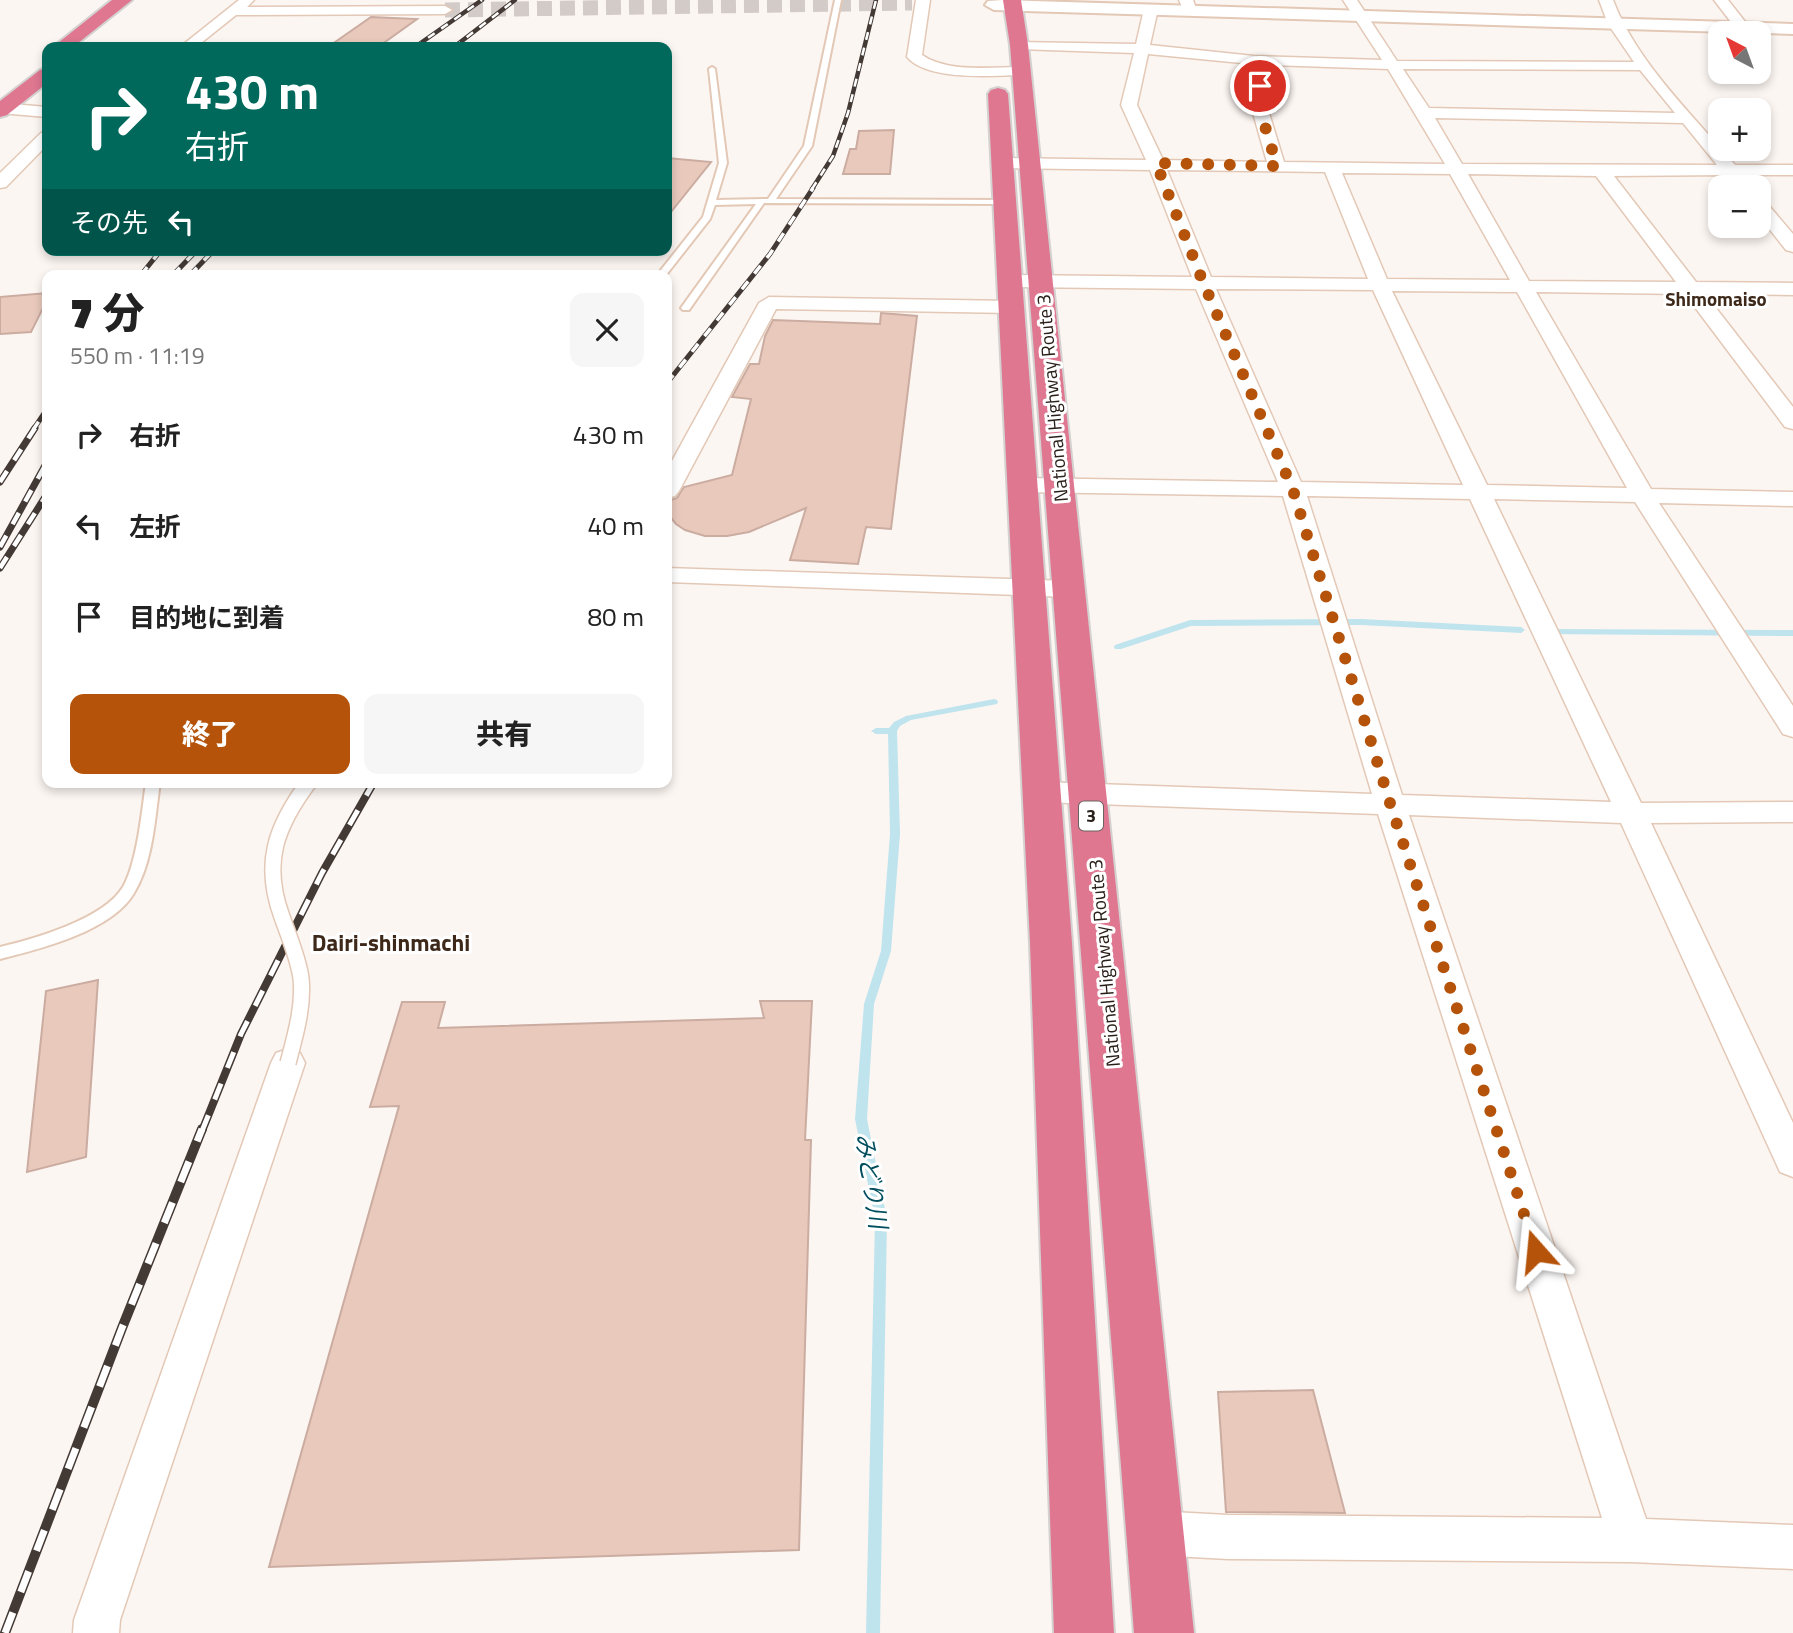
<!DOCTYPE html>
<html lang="ja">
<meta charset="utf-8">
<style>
body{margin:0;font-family:"Titillium Web","Noto Sans JP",sans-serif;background:#f6f6f6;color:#222;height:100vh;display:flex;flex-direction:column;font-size:26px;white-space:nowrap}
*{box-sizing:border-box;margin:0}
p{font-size:23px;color:#767676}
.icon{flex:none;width:38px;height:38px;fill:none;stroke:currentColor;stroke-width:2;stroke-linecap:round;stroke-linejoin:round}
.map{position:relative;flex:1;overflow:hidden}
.details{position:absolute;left:42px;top:270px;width:630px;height:518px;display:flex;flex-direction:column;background:#fff;border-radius:14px;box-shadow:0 4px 10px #0003}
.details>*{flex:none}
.guide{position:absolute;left:42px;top:42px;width:630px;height:214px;border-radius:14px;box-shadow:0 4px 10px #0003;background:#00695c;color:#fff;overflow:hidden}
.needle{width:46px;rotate:319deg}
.tools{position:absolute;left:1708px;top:21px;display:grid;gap:14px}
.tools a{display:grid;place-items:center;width:63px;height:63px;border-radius:14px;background:#fff;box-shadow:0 4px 10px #0003;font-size:35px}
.pin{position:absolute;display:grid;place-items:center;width:60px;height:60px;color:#fff;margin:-30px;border:4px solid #fff;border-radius:50%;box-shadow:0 2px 7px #0007}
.me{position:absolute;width:77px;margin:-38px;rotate:342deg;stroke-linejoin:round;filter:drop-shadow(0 0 5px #0008)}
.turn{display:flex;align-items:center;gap:24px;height:147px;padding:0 28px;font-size:32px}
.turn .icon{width:91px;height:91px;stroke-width:2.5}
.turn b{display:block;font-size:49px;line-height:60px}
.then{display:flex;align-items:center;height:66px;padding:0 28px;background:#0003;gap:14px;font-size:26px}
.round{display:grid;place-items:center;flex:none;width:74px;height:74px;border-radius:14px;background:#f6f6f6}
.head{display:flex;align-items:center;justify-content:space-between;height:119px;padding:0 28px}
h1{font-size:42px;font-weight:800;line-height:52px}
.primary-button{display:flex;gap:14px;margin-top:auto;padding:14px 28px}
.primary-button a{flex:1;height:80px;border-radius:14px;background:#b45309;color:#fff;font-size:28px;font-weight:800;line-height:80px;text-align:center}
.primary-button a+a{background:#f6f6f6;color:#222}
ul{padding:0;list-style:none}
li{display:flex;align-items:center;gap:21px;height:91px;padding:0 28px}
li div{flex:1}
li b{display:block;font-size:26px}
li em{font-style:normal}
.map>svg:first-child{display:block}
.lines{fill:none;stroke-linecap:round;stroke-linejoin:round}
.stream{fill:#bfe4ee;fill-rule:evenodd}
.building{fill:#e9c9bc;stroke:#cbaca1;stroke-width:2}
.street-tunnel{stroke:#d2cbc7;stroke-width:15;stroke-dasharray:15 8;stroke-linecap:butt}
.lane-casing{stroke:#e3c8b6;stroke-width:4}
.street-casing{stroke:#e3c8b6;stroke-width:3}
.secondary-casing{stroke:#e3c8b6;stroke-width:4}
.highway-casing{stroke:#d4d2d1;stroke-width:4}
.lane{fill:#fff;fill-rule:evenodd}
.street{fill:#fff;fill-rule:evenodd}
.secondary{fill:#fff;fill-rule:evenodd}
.highway{fill:#df7791;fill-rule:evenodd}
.rail-far4-casing{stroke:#443a35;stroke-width:4.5}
.rail-far3-casing{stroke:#443a35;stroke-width:5}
.rail-far2-casing{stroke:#443a35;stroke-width:7}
.rail-far1-casing{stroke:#443a35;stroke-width:8}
.rail-casing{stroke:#443a35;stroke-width:10}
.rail-far4{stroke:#fff;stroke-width:2.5;stroke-dasharray:8;stroke-linecap:butt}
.rail-far3{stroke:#fff;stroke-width:3.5;stroke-dasharray:10;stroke-linecap:butt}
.rail-far2{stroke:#fff;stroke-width:4.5;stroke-dasharray:13;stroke-linecap:butt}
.rail-far1{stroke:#fff;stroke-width:5;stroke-dasharray:17;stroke-linecap:butt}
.rail{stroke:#fff;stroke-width:7;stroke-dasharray:22;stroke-linecap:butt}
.lane-bridge-casing{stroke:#e3c8b6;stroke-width:18;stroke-linecap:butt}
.lane-bridge{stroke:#fff;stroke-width:15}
.route{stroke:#b45309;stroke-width:12;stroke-dasharray:0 21.6}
.labels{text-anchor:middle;stroke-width:6;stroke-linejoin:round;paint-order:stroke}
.shield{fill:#fff;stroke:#6a635f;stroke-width:2}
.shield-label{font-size:18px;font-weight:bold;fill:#2a201a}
.far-quarter-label{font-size:19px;font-weight:bold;fill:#3d281a;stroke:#fff}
.street-label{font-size:19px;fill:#2a201a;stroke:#fff}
.quarter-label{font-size:23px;font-weight:bold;fill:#3d281a;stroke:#fff}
.near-water-label{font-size:24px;font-style:italic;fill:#004e5e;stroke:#fff}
</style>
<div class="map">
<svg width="1793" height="1633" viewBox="0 0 1793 1633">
<rect width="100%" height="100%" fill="#fcf6f2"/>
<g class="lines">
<g class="stream">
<polygon points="1361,619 1521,627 1525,630 1521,633 1361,625 1191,626 1121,649 1115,649 1114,647 1115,645 1190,620"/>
<polygon points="1547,629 1793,630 1793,636 1544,634 1543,632"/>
<polygon points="994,699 997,700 998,702 997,704 911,720 900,726 897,731 900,834 891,951 874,1004 867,1119 887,1219 880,1633 866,1633 875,1219 855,1119 864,1004 881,951 890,834 888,734 876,734 871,731 876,728 889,728 894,722 906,716"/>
</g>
</g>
<g class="building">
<polygon points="371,17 417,19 378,47 328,47"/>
<polygon points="894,130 890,174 843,174 850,149 856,149 859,131"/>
<polygon points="667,158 711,162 667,217"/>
<polygon points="47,293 47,300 31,332 0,334 0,297"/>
<polygon points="881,313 917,316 891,529 866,527 858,564 790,560 806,508 749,532 727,536 705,536 685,530 676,524 667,513 671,500 677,498 684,487 732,475 751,399 732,397 750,364 759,364 765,336 773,320 880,324"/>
<polygon points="98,980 86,1157 27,1172 46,991"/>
<polygon points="760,1001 812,1001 805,1140 811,1140 799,1550 269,1567 399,1106 370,1107 402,1002 445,1002 438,1028 764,1018"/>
<polygon points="1313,1390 1345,1513 1226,1512 1218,1392"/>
</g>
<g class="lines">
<polyline class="street-tunnel" points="445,10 912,3"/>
<defs>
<g id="lane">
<polygon points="835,0 841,0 812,146 776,199 1004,200 1008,202 1004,204 764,203 689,310 683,310 681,308 756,204 715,205 710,219 666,275 657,275 703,217 719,163 709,69 712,67 715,69 727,163 716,200 768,199 804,146"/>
<path d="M146 782H160C155 818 153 862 134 893 112 931 40 949 0 959V947C34 939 104 919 123 887 137 863 142 811 146 782Z"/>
</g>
<g id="street">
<polygon points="239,0 254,0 247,7 445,6 452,10 445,14 236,15 196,47 180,47"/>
<path d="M916 0H930L922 55C948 73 991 67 1021 67L1028 71 1021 75C991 76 928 81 907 57Z"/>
<polygon points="1179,0 1193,0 1197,11 1195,14 1185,14"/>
<path d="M1343 0H1357L1397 61 1634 62 1608 24 1599 0H1613C1637 63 1693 115 1735 165H1793V175H1743L1749 182 1740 187 1734 186 1726 175 1614 176 1696 282 1793 283V295L1705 294 1793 407V429L1785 427 1685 294 1536 292 1651 489 1793 492V506L1659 503 1793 706V737L1783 734 1635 502 1494 499 1641 803 1793 802V822L1651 823 1793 1123V1177L1780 1172 1621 823 1409 815 1646 1519 1793 1525V1569L1631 1562 1228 1559 1154 1555 1138 1549 1132 1533 1138 1517 1154 1511 1228 1515 1602 1518 1378 814 1041 802 1031 799 1026 792 1031 785 1041 782 1372 794 1283 496 1022 492 1014 490 1010 485 1014 480 1022 478 1278 482 1196 289 1010 287 1000 281 1010 275 1192 277 1150 170 1002 168 994 163 1002 158 1146 160 1121 105 1134 53 1019 49 1014 48 1012 45 1014 42 1136 44 1144 9 1151 5 1158 9 1150 45 1254 56 1382 60ZM1148 54 1252 64 1253 113 1267 162 1163 160 1137 105ZM1267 65 1388 69 1445 164 1284 162 1269 113ZM1403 69 1640 70 1675 113 1429 108ZM1435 118 1683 123 1717 165 1462 164ZM1167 170 1325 172 1368 279 1211 277ZM1342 173 1450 174 1510 280 1387 279ZM1468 174 1596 176 1676 282 1529 281ZM1216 289 1373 290 1463 485 1301 482ZM1392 291 1517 292 1627 488 1487 485ZM1307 496 1470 499 1611 802 1402 795Z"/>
<polygon points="1714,0 1728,0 1750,28 1748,31 1738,31"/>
<polygon points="0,103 47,107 47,117 0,113"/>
<polygon points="47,131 47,145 6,187 0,188 0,173 41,133"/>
<polygon points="1759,200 1765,201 1793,234 1793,252 1786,250 1759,216"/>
<polygon points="769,297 1012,301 1022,307 1012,313 776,309 679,491 675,496 667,498 667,470 759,303"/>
<polygon points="667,568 1069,581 1078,584 1082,589 1078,594 1069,597 667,582"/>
<polygon points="288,1049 300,1053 305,1063 120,1620 119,1633 73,1633 74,1620 271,1063 276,1053"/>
</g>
<polygon id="secondary" points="1003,0 1793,24 1793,34 994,10 985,5 988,1"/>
<g id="highway">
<polygon points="112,0 132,0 73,47 53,47"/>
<polygon points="1003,0 1021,0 1028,45 1194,1633 1134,1633 1010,45"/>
<polygon points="47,68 47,83 7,115 0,117 0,101 40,70"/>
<polygon points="998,88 1005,90 1008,94 1072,943 1114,1633 1054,1633 1030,943 988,94 991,90"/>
</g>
</defs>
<use href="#lane" class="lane-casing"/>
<use href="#street" class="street-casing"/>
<use href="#secondary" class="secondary-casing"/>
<use href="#highway" class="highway-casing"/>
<use href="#lane" class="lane"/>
<use href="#street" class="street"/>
<use href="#secondary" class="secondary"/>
<use href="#highway" class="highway"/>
<defs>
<g id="rail-far4">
<polyline points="415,47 482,0"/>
<polyline points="454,47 515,0"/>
<polyline points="812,189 833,156 848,113 876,0"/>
</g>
<g id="rail-far3">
<polyline points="141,275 161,250"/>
<polyline points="173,275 197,250"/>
<polyline points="190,275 214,250"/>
<polyline points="667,383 770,254 813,188"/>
<polyline points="33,430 47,409"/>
</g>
<g id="rail-far2">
<polyline points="0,482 35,428"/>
<polyline points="0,547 47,462"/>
<polyline points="0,568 47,494"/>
</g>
<polyline id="rail-far1" points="202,1131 241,1034 322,873 374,782"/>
<polyline id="rail" points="5,1633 122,1328 202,1129"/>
</defs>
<use href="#rail-far4" class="rail-far4-casing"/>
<use href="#rail-far3" class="rail-far3-casing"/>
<use href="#rail-far2" class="rail-far2-casing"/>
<use href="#rail-far1" class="rail-far1-casing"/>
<use href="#rail" class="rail-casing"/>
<use href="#rail-far4" class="rail-far4"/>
<use href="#rail-far3" class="rail-far3"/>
<use href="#rail-far2" class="rail-far2"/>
<use href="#rail-far1" class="rail-far1"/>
<use href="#rail" class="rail"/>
<defs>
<path id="lane-bridge" d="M288 1063C295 1036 304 1007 301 978 298 957 289 937 282 917 262 863 276 826 309 782"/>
</defs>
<use href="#lane-bridge" class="lane-bridge-casing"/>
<use href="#lane-bridge" class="lane-bridge"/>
</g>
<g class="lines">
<polyline class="route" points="1260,86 1261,113 1277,166 1156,163 1203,282 1293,490 1390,803 1536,1251"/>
</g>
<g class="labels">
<rect class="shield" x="1079" y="801.5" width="24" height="29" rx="5"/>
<g class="shield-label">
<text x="1091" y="822">3</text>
</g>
<g class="far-quarter-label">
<text x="1716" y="306">Shimomaiso</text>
</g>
<g class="street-label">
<text transform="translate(1052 398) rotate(-95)" y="7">National Highway Route 3</text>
<text transform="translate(1104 963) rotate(-95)" y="7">National Highway Route 3</text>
</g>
<g class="quarter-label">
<text x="391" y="951">Dairi-shinmachi</text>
</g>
<g class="near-water-label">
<text transform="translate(871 1181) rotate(81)" y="8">みどり川</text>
</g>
</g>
</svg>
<div class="tools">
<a><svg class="needle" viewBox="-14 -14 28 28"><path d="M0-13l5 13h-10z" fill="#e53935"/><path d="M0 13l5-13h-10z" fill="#767676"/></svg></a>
<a>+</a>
<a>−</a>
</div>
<div class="pin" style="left:1260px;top:86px;background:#d93025"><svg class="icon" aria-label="arrive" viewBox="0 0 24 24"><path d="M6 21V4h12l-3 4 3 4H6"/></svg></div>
<svg class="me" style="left:1536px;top:1251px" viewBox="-20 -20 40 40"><path d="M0-17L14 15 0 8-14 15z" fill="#b45309" stroke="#fff" stroke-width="4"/></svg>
<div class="guide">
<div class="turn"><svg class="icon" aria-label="right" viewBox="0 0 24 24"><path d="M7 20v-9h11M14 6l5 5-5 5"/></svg><div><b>430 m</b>右折</div></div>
<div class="then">その先<svg class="icon" aria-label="left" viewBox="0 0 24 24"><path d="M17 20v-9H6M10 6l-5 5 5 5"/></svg></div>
</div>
<section class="details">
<div class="head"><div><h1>7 分</h1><p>550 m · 11:19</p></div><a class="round"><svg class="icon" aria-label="close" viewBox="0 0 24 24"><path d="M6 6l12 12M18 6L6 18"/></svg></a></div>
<ul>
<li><svg class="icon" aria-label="right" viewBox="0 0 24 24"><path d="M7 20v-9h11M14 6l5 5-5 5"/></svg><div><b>右折</b></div><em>430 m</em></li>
<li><svg class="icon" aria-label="left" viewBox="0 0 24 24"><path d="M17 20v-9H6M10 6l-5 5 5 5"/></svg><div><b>左折</b></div><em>40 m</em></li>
<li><svg class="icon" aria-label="arrive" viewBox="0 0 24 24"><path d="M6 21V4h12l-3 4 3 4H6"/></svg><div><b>目的地に到着</b></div><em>80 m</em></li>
</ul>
<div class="primary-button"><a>終了</a><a>共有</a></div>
</section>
</div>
